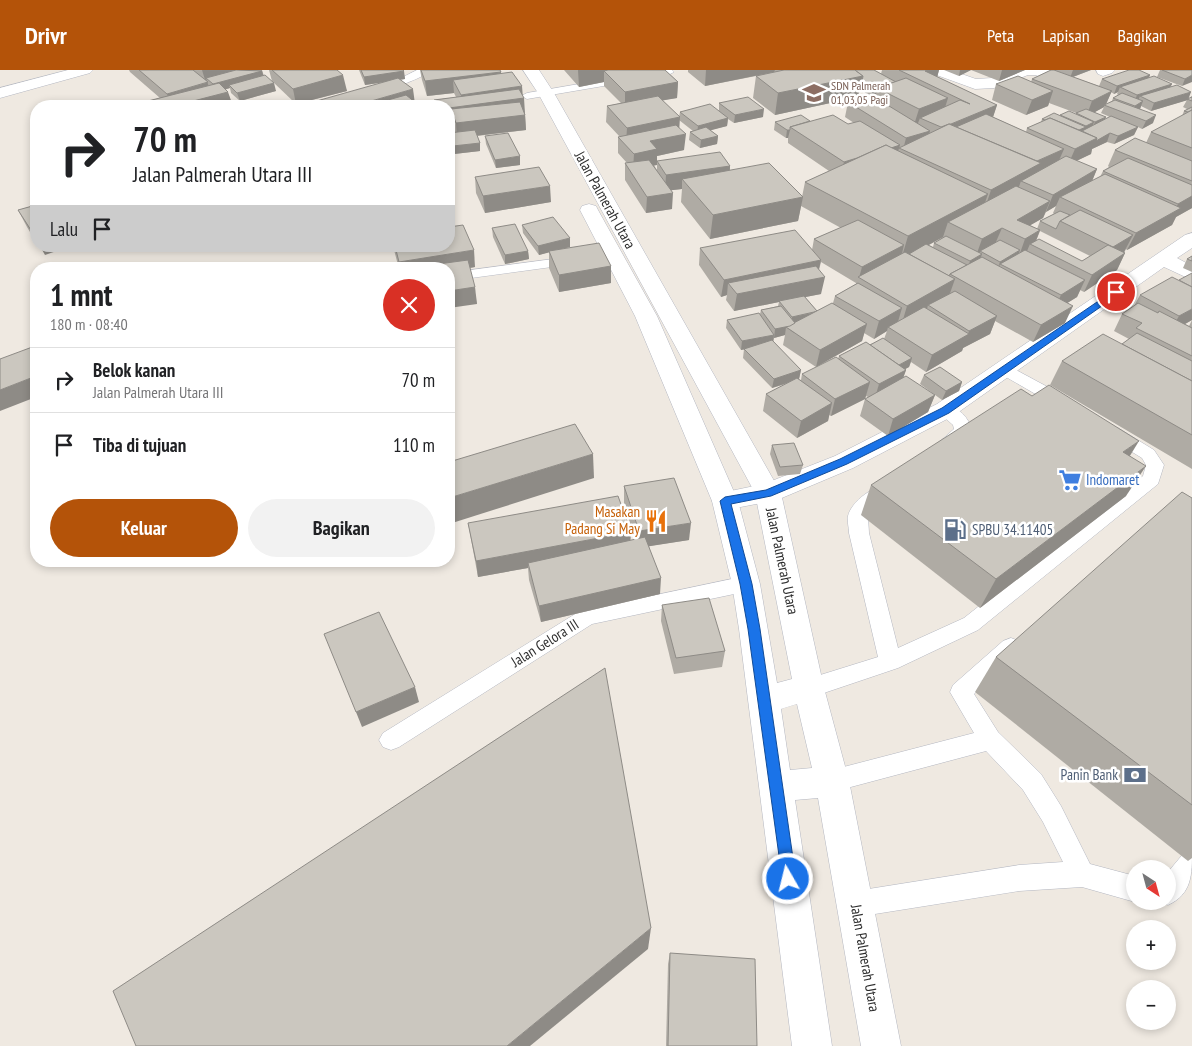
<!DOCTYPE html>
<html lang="id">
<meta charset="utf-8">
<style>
body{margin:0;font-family:"PT Sans Narrow",sans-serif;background:#f2f2f2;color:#202124;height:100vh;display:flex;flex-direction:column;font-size:19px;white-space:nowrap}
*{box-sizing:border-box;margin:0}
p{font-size:16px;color:#757577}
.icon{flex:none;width:28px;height:28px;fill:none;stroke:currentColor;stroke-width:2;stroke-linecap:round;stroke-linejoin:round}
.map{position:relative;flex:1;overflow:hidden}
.panel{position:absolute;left:30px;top:192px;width:425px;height:305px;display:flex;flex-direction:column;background:#fff;border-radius:20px;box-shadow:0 2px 8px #0003}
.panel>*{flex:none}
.banner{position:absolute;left:30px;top:30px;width:425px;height:152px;border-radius:20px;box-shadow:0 2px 8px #0003;background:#fff;color:#202124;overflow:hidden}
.needle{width:32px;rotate:144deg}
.controls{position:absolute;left:1126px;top:790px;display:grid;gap:10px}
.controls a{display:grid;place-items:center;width:50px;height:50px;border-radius:50%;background:#fff;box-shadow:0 2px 8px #0003;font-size:25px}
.pin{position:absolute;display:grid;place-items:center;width:42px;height:42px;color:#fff;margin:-21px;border:2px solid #fff;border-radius:50%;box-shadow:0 1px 5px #0007}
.me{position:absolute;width:55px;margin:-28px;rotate:352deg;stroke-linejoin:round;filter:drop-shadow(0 0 4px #0008)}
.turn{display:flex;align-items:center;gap:18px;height:105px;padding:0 20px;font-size:22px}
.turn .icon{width:65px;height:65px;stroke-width:2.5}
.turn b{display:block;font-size:35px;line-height:42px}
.then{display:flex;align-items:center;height:48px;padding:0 20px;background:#0003;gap:10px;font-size:19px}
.round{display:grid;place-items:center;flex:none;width:52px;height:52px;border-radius:26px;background:#f2f2f2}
.headline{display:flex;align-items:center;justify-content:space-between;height:85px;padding:0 20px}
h1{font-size:30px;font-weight:700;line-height:38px}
.button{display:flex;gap:10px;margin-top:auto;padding:10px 20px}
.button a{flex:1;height:58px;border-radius:30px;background:#b45309;color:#fff;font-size:20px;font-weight:700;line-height:58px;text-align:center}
.button a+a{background:#f2f2f2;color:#202124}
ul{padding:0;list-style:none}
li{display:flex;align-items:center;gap:15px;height:65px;padding:0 20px;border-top:1px solid #e0e0e0}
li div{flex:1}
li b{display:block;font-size:19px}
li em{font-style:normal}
header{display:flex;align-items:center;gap:30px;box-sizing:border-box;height:70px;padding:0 25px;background:#b45309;color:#fff}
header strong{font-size:24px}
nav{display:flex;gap:28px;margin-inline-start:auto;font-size:18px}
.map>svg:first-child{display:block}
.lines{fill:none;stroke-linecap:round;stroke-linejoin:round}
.service-casing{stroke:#b4b7c1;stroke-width:1}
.minor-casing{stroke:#b4b7c1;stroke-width:1}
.secondary-casing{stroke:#b4b7c1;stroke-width:1}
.service{fill:#fff;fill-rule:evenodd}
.minor{fill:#fff;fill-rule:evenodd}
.secondary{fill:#fff;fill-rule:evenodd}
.wall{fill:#afaba4;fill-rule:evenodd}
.shaded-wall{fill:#8e8b86}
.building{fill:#cbc7bf;stroke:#8e8b86}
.route{fill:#1a73e8;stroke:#114b97}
.labels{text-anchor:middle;stroke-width:5;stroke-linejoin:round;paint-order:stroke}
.far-education-label{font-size:12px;fill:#785e54;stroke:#fff;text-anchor:start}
.street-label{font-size:15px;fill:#2e2e2e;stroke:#fff}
.shop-label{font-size:15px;fill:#366cbe;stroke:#fff;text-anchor:start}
.food-label{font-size:15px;fill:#c56008;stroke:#fff;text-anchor:end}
.service-label{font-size:15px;fill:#4e5e75;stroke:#fff;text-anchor:start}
</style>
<header>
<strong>Drivr</strong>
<nav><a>Peta</a><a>Lapisan</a><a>Bagikan</a></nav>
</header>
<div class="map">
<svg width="1192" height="976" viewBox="0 0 1192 976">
<rect width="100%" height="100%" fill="#efe9e1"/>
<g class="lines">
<defs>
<g id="service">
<path d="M417 0H432C423 8 384 23 373 20L371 18 373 16 403 7Z"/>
<polygon points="660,0 672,0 674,2 668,5 527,29 521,26 527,23"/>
<polygon points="576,186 581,187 583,190 581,193 449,211 449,203"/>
<polygon points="1005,294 1070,329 1073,333 1070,337 1064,339 1058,337 999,303 997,299 999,295"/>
<path d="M945 334C959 338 969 347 972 361 965 371 951 383 939 379L936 375 954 359 953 355 936 340 939 336Z"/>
<path d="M1112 356 1118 358 1154 380 1164 395 1158 414 978 560 898 598 809 628 801 625 798 618 801 611 878 587 849 463C849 458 847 451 848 446 851 432 875 413 889 417L891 422 868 447 869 463 898 578 964 548 1143 406 1146 395 1142 388 1106 366 1103 362 1106 358Z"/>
<polygon points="746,506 753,508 756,514 753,520 592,554 399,677 391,680 383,677 379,670 383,663 580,541"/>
<polygon points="1011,568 1019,571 1022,577 1019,583 974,624 998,662 1041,704 1061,736 1090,794 1135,806 1135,831 1137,831 1135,832 1082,817 1019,821 856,847 847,843 843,834 847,825 856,821 1019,795 1063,792 1043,752 1023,720 986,681 832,722 823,719 820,711 823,703 832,700 974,663 950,622 953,615 1003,571"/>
<path d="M1192 780C1192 805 1192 824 1168 835L1159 831H1168V802L1183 784Z"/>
</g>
<g id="minor">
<polygon points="68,0 93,0 90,3 0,28 0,18"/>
<polygon points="928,0 950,0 976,9 992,8 1014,0 1054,0 1074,8 1077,11 1074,14 1069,16 1035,5 1028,5 994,18 975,19 931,3"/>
<polygon points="1096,0 1115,0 1112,3 1103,6 1098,4"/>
<polygon points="1192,163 1192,178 1177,188 1192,196 1192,210 1164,197 953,346 853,398 777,430 725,440 716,438 712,431 716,424 764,414 835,386 937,334 1185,165"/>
</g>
<path id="secondary" d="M523 0H539L554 23 781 423 824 618 849 711 901 976H861L818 728 795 730 832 976H792L739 559 732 514 712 431 635 246 580 140 582 136 589 134 596 136 598 140 657 246 738 431 760 514 777 613 792 609 755 423 538 23ZM797 634 812 698 790 700 781 639Z"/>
</defs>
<use href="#service" class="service-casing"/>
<use href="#minor" class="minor-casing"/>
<use href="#secondary" class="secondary-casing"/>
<use href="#service" class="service"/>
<use href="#minor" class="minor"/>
<use href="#secondary" class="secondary"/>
</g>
<g class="wall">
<polygon points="129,0 262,0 264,6 276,21 240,31 231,23 230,18 226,19 233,36 146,36 144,32 160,28 130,2"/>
<polygon points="269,0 337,0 347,21 296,34 272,11"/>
<polygon points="359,0 403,0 405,9 365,15"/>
<polygon points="420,0 500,0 501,3 522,25 525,45 526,60 477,66 480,73 480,81 454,84 450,71 449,63 455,62 453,53 449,54 449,36 434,36 434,30 456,27 454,23 427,26 422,10"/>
<path d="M564 0H665L678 12 677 28 662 30 679 47 680 42 719 41V33L763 47 734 53 728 49 727 56 710 60 718 66 717 74 700 78 689 70 690 62 693 61 679 50V58L684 80 657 86V95H654L657 100V91L730 96V100L802 127 805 112 829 101 788 73V68H786L774 60 775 52 810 51 848 54 854 53 845 47 848 32 870 26 860 19 858 27 775 45 753 28 756 6 705 16 688 2V0H874L881 4 882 0H939L937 7 997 35 993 47 1026 62 1027 58 1041 52 1042 49 1060 46V45L1076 44V43L1049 33 1048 36 1026 45 992 30 996 14 1031 12 1032 9 1051 0H1091L1073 7 1099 16 1102 9 1150 5 1149 8 1170 17 1188 29 1192 26V138L1176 147 1172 155 1127 180 1126 179 1124 183H1125L1117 200 1084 222 1080 220 1077 227 1067 233 1065 253 1033 272 995 251 990 264 963 278 962 281 926 302 911 292 909 297 905 299 906 300 903 308 935 325 928 342 888 366 860 346 865 329 868 327 866 326 865 329 831 346 829 345 828 351 797 368 763 341 766 324 786 314 772 318 743 288 744 279H745L741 280 726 258 727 250 760 244 761 240 778 236 779 232 734 241 726 230 727 225 721 227 699 195 700 178 812 180 814 169 841 158 801 136 798 151 710 169 681 132 682 119 671 120 672 139 646 143 625 110V93H627L618 83V67H620L606 52 607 36 621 33 604 16V12L579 17ZM1111 22 1114 24 1118 22 1117 24 1118 25 1113 28 1112 31 1106 35ZM1187 30 1183 37 1187 39 1184 41 1182 46 1151 62 1146 73 1115 80 1108 96 1109 97 1103 101 1100 107 1092 111 1097 99 1076 91 1091 84 1092 79 1107 72 1114 74 1134 65 1138 57 1142 59 1153 53 1140 39 1141 36 1151 41ZM1104 37 1101 43 1110 47 1105 50 1095 42ZM1056 136 1053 143 1054 144 1040 151 1037 159 1030 155 1043 148 1046 142ZM1040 161 1090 186 1082 191 1036 171ZM943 167 934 173 933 177 929 175ZM821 192 856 213V214L835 226 833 233 817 241 805 227 821 224 819 200ZM887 261 884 269 839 286 838 289 802 304 801 310 799 309 801 300 773 272 774 268 785 265 783 275 816 297 862 271 864 263 874 269Z"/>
<polygon points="944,0 1025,0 999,11 971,0 959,6"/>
<polygon points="1160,0 1192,0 1182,16 1157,7"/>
<polygon points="485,66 520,95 496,98 486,74"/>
<polygon points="475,107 551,132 485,143 476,123"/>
<polygon points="36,135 36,172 27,157 18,140"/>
<polygon points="522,155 570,177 561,179 611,196 611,213 559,222 549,198 549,182 539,185 523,163"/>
<polygon points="492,158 528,181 529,189 505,194 493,167"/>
<polygon points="393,176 449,176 475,197 470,198 477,234 399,199"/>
<polygon points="1192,186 1192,202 1183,198 1187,189"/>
<polygon points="1140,225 1192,250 1185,254 1189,256 1192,250 1192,399 1050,315 1062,291 1122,274 1129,269 1114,261 1122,244 1134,236"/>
<polygon points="924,305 962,312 959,321 942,330 920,314"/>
<polygon points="772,375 803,395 800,404 778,406 770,384"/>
<polygon points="1130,386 1126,426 980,538 861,445 871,415"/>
<polygon points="624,416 689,470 649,476 660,524 541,552 529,510 528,498 478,507 468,453 630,471 635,470 624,433"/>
<polygon points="1192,428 1192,788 1188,791 975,622 996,587"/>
<polygon points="662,535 725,581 722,597 674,604 661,551"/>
<polygon points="670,883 757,976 666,976 668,894"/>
</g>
<g class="shaded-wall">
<polygon points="202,0 246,0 206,8 212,26 228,22 233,36 171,36 167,24 206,13"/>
<polygon points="578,0 665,0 604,1 604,12 579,17"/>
<polygon points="706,0 775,0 774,2 705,16"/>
<polygon points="929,0 939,0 936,12 925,1"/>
<polygon points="960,0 971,0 959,6"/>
<polygon points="1002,0 1025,0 999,11"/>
<polygon points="1073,0 1091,0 1070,8"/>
<polygon points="262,1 264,8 229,15 230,18 216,22 213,14"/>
<polygon points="404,1 405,9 365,15 364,7"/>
<polygon points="501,2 502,17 453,10 454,23 427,26 425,11"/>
<polygon points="343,5 347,21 296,34 293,19"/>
<polygon points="1150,5 1146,13 1120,17 1118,22 1114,24 1117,16"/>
<polygon points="1192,5 1192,12 1182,16 1185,9"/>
<polygon points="863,6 858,27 775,45 778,23"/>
<polygon points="678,12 677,28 625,37 625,22"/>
<polygon points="896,12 877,18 876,25 871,26 873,18"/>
<polygon points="274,13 276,21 240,31 237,23"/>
<polygon points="1172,14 1168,22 1140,26 1138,31 1134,33 1137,25"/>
<polygon points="522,16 523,28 524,28 526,60 457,68 456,53 451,39 453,53 449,54 449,38 463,36 461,25"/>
<polygon points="413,19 415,34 409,36 354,36"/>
<polygon points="1053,21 1048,36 1026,45 1032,30"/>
<polygon points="1112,21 1105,36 1104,35 1104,37 1086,47 1092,31"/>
<polygon points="1191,22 1188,30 1151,41 1154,33"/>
<polygon points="948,28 943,44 920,48 918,53 914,55 919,39"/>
<polygon points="1143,31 1140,39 1131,44 1135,36"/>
<polygon points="997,35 992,50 963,62 942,58"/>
<polygon points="764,39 763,47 734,53 735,45"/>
<polygon points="1156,45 1153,53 1142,59 1146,51"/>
<polygon points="680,47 679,63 626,73 627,58"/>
<polygon points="1106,47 1103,55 1092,60 1095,52"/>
<polygon points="728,48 727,56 697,64 698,56"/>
<polygon points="1094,52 1091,60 1073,63 1085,57 1086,56"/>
<polygon points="1138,57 1134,65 1114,74 1118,66"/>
<polygon points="787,60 790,60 788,68 786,68"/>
<polygon points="930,61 925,77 903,80 906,68"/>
<polygon points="1110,63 1107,72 1092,79 1091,84 1068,95 1075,79 1097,68"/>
<polygon points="686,64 684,80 657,86 657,95 633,100 634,84 650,71"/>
<polygon points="718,66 717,74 700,78 701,70"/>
<polygon points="480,73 480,81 454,84 453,76"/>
<polygon points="900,75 895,91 840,109 844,92"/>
<polygon points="1064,79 1057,95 1021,111 1016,125 983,144 991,120 1031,94"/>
<polygon points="520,86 520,95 496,98 495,90"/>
<polygon points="730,96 729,112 682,109 682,119 665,121 666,105"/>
<polygon points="1097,99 1090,116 1060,127 1056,136 1046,142 1053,125"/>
<polygon points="550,116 551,132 485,143 483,126"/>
<polygon points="673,123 672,139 646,143 647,127"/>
<polygon points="988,124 980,147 948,152 943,167 901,190 908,166"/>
<polygon points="1192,126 1192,138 1176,147 1172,155 1127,180 1136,163 1174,142 1178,134"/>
<polygon points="803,127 798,151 710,169 713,145"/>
<polygon points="1050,131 1043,148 1015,164 1017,150"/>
<polygon points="1002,158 995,174 980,181 980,183 976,186 982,169"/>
<polygon points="1040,160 1034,176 1030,174 1027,181 1019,186 1025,169"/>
<polygon points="1133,165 1124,182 1105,194 1113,177"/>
<polygon points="570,168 570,177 539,185 538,176"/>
<polygon points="904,175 900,192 859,208 862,197"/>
<polygon points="40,176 71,176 45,185"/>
<polygon points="474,180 475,197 449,201 401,199 399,192"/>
<polygon points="1020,180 1017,189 1000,194 998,200 997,200 1000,192"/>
<polygon points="528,181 529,189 505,194 505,185"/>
<polygon points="1125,183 1117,200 1084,222 1092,205"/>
<polygon points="982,184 979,193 968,197 970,191"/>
<polygon points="821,190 817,207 728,213 727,225 721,227 724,210"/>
<polygon points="611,196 611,213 559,222 559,205"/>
<polygon points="825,207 821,224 780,232 779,231 779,232 734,241 737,224"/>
<polygon points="955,209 949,226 928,235 927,239 902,253 907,236"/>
<polygon points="1085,210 1077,227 1053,242 1061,225"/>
<polygon points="475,217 477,234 449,238 449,221"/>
<polygon points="1073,236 1065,253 1033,272 1041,255"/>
<polygon points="902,238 897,255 888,257 887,261 874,269 879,251"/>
<polygon points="1192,239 1192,250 1169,263 1179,246"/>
<polygon points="818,242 816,251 795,255 794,263 786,257 785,265 774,268 775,259 791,255 792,247"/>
<polygon points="997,246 990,264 963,278 962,281 926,302 932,285 968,264 969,261"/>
<polygon points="867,254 862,271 816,297 820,280"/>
<polygon points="774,265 773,273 741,280 742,271"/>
<polygon points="912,288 909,297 891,307 894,298"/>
<polygon points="801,300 799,309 772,318 774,309"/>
<polygon points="906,300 900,317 874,331 879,314"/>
<polygon points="36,306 36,327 0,341 0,320"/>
<polygon points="870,312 865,329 831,346 835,329"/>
<polygon points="962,312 959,321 942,330 946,321"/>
<polygon points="935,325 928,342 888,366 893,349"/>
<polygon points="832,333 828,351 797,368 801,351"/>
<polygon points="1139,371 1120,402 1123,382"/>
<polygon points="593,384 594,408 449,454 449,428"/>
<polygon points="1146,396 1126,426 980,538 996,509"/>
<polygon points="691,453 689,470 638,478 639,461"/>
<polygon points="631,462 630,479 528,493 528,498 478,507 476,491"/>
<polygon points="661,508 660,524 541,552 539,536"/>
<polygon points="415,617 419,632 362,657 356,642"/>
<polygon points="651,858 648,879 530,976 507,976"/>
</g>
<g class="building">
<polygon points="139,0 193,0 208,12 167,24"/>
<polygon points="236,0 262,1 213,14 206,8"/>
<polygon points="272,0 337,0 343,5 293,19"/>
<polygon points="361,0 403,0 404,1 364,7"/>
<polygon points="421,0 500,0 501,2 425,11"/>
<polygon points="608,0 665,0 678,12 625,22 604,1"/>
<polygon points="784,0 855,0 863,6 778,23 756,6"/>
<polygon points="855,0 874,0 896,12 873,18 862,12 863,6"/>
<polygon points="899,0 929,0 925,1 997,35 951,54 949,54 941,57 920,48 960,30 970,34"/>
<polygon points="1051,0 1054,0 1112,21 1092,31 1032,9"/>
<polygon points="1129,0 1139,0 1150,5 1117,16 1102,9"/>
<polygon points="1162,0 1192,0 1192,5 1185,9"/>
<polygon points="512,2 522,16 461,25 453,10"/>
<polygon points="265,5 274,13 237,23 229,15"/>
<polygon points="1018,6 1053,21 1032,30 996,14"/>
<polygon points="1154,6 1172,14 1137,25 1120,17"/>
<polygon points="398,8 413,19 354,36 299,36"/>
<polygon points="906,8 948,28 919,39 877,18"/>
<polygon points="219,13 228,22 174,36 147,36 144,32"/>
<polygon points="1177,15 1191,22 1154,33 1140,26"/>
<polygon points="519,19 524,28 449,38 449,36 436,36 434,30"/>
<polygon points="1122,23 1143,31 1135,36 1113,28"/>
<polygon points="406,25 420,36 366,36"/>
<polygon points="871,25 930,61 906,68 848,32"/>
<polygon points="658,26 680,47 627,58 607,36"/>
<polygon points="748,27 764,39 735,45 719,33"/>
<polygon points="1192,27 1192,31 1187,29"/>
<polygon points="1115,30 1156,45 1146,51 1104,35"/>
<polygon points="520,32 525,45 456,53 451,39"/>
<polygon points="710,34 728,48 698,56 680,42"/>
<polygon points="1192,37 1192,40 1188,42 1184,41"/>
<polygon points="1086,39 1106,47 1095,52 1076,43"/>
<polygon points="1192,40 1192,78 1151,62"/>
<polygon points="1069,41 1094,52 1086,56 1060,45"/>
<polygon points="1054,43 1086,57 1079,60 1050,48 1045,50 1042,49"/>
<polygon points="986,44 1064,79 1037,91 956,57"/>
<polygon points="801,45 810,51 790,57 790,60 787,60 775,52"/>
<polygon points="833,45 848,54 860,51 900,75 891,78 886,75 857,88 844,92 790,57"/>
<polygon points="1111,46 1138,57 1118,66 1110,63 1096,71 1097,68 1082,61"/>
<polygon points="1050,48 1097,68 1075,79 1027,58"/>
<polygon points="949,54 1041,93 991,120 899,78"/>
<polygon points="676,55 686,64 650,71 657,79 634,84 618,67"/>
<polygon points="706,57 718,66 701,70 690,62"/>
<polygon points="475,60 480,73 453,76 449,63"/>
<polygon points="508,63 520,86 495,90 485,66"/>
<polygon points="1135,68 1192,91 1192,111 1115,80"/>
<polygon points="886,75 988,124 908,166 805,112"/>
<polygon points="720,82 730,96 666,105 657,91"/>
<polygon points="1066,86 1097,99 1053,125 1021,111"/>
<polygon points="1128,88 1192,115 1192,126 1178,134 1103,101"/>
<polygon points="649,90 673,123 647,127 625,93"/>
<polygon points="769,93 803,127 713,145 682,109"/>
<polygon points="539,97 550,116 483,126 475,107"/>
<polygon points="1105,104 1181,138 1136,163 1060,127"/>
<polygon points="1016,116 1050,131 1017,150 1040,160 1025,169 1002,158 982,169 948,152"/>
<polygon points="36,135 36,168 18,140"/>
<polygon points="1080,140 1133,165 1113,177 1060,151"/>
<polygon points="1060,141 1070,145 1060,151 1056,159 1040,151"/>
<polygon points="553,147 570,168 538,176 522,155"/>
<polygon points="858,150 904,175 862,197 814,169"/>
<polygon points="515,154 528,181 505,185 492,158"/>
<polygon points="463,155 474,180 399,192 395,176 449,176 449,157"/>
<polygon points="795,160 821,190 724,210 700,178"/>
<polygon points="946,166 982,184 970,191 934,173"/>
<polygon points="1039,169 1082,191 1108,175 1125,183 1092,205 1030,174"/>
<polygon points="1000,170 1020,180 1000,192 980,181"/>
<polygon points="599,173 611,196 559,205 549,181"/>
<polygon points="926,174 967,195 950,204 949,206 909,184"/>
<polygon points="1025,180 1085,210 1061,225 1000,194"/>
<polygon points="905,182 955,209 907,236 858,207"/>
<polygon points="1192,186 1192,191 1187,189"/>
<polygon points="982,187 1073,236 1041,255 950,204"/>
<polygon points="468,190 475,217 449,221 449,199 401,199"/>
<polygon points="816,196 825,207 737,224 728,213"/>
<polygon points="1192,203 1192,217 1179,210"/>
<polygon points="1172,207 1192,217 1192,239 1179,246 1140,225"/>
<polygon points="858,213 902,238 879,251 835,226"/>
<polygon points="955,221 997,246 969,261 928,235"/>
<polygon points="804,226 817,241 814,242 792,247 779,231"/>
<polygon points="832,233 867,254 820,280 786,257"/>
<polygon points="1138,233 1158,243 1159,241 1192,258 1192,286 1136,258 1142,253 1122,244"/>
<polygon points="781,236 795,253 790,256 775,259 761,240"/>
<polygon points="924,237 969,264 932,285 888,257"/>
<polygon points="759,243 774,265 742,271 727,250"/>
<polygon points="1137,263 1192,291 1192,311 1122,274"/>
<polygon points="1103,264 1192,311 1192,365 1062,291"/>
<polygon points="883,268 912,288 899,295 870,275"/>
<polygon points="772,270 801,300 774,309 744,279"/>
<polygon points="866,272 906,300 879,314 839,286"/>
<polygon points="35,276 36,278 36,306 0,320 0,289"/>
<polygon points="836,287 870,312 835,329 802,304"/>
<polygon points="940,297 962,312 946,321 924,305"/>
<polygon points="906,306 935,325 893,349 865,329"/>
<polygon points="797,308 832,333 801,351 766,324"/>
<polygon points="1049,315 1139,371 1123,382 1146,396 996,509 871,415 1021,319 1032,326"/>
<polygon points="575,354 593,384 449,428 449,392"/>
<polygon points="794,373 803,395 780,397 772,375"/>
<polygon points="674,408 691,453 639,461 624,416"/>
<polygon points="1182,422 1192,428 1192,735 996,587"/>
<polygon points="618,426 631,462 476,491 468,453"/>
<polygon points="645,467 661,508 539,536 528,493"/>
<polygon points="709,528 725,581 676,588 662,535"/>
<polygon points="379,542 415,617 356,642 324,564"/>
<polygon points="605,598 651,858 507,976 136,976 113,921"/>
<polygon points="670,883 755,889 757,976 668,976"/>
</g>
<polygon class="route" points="1116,219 1119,220 1119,224 949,343 847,394 771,426 731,434 752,514 760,559 796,809 794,815 788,817 783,815 748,559 740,514 720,431 725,427 766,420 840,389 942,338"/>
<defs>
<symbol id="school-bare" viewBox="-9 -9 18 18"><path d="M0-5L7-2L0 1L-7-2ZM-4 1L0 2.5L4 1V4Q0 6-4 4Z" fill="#8d6e63" stroke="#fff" stroke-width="2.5" paint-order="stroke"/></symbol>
<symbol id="supermarket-bare" viewBox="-9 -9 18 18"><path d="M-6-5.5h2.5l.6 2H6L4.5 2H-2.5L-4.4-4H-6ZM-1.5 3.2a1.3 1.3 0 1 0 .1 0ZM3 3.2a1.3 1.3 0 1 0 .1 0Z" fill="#3f7fe0" stroke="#fff" stroke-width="2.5" paint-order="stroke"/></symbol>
<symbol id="restaurant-bare" viewBox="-9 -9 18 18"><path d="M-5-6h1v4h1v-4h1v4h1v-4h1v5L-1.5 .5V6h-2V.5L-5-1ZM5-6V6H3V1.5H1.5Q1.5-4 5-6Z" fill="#e8710a" stroke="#fff" stroke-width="2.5" paint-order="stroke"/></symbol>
<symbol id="fuel-bare" viewBox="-9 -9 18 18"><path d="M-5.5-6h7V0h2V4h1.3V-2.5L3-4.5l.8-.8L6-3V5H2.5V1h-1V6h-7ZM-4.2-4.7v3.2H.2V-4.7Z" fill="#5c6f8a" stroke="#fff" stroke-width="2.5" paint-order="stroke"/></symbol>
<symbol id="bank-bare" viewBox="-9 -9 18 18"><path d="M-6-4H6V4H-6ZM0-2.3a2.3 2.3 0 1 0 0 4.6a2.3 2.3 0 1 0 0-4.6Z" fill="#5c6f8a" stroke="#fff" stroke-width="2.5" paint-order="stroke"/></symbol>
</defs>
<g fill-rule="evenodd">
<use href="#school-bare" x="798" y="7" width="32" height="32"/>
<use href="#supermarket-bare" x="1054" y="394" width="32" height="32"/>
<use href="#restaurant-bare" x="640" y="435" width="32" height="32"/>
<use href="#fuel-bare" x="939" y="444" width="32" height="32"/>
<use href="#bank-bare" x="1119" y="689" width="32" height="32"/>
</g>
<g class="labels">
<g class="far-education-label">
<text x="831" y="20">SDN Palmerah<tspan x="831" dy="14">01,03,05 Pagi</tspan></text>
</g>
<g class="street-label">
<text transform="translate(605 130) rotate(61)" y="5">Jalan Palmerah Utara</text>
<text transform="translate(782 491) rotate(78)" y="5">Jalan Palmerah Utara</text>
<text transform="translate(545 573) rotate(-32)" y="5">Jalan Gelora III</text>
<text transform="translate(865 888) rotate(80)" y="5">Jalan Palmerah Utara</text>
</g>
<g class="shop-label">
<text x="1086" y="415">Indomaret</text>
</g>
<g class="food-label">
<text x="640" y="447">Masakan<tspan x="640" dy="17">Padang Si May</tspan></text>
</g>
<g class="service-label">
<text x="972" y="465">SPBU 34.11405</text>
<text x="1118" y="710" text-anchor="end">Panin Bank</text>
</g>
</g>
</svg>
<div class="controls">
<a><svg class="needle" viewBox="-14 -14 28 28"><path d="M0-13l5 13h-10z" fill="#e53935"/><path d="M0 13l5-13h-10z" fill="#757577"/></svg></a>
<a>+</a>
<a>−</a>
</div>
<div class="pin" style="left:1116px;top:222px;background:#d93025"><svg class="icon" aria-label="arrive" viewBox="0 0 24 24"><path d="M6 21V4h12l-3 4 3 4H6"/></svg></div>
<svg class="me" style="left:788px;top:809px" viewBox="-20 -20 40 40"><circle r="17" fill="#1a73e8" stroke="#fff" stroke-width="3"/><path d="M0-11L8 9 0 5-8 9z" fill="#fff"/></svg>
<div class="banner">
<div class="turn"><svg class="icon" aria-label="right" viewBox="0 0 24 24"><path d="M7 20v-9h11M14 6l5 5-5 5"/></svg><div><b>70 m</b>Jalan Palmerah Utara III</div></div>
<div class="then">Lalu<svg class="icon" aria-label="arrive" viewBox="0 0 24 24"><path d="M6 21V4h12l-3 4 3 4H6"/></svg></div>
</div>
<section class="panel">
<div class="headline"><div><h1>1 mnt</h1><p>180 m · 08:40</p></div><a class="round" style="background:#d93025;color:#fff"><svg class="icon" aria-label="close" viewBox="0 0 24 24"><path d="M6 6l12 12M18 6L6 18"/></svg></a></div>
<ul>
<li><svg class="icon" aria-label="right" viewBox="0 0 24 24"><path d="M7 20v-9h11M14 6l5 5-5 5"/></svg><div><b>Belok kanan</b><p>Jalan Palmerah Utara III</p></div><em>70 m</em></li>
<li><svg class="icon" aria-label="arrive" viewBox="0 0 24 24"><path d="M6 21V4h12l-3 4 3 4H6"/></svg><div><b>Tiba di tujuan</b></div><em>110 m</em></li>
</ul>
<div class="button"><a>Keluar</a><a>Bagikan</a></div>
</section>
</div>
